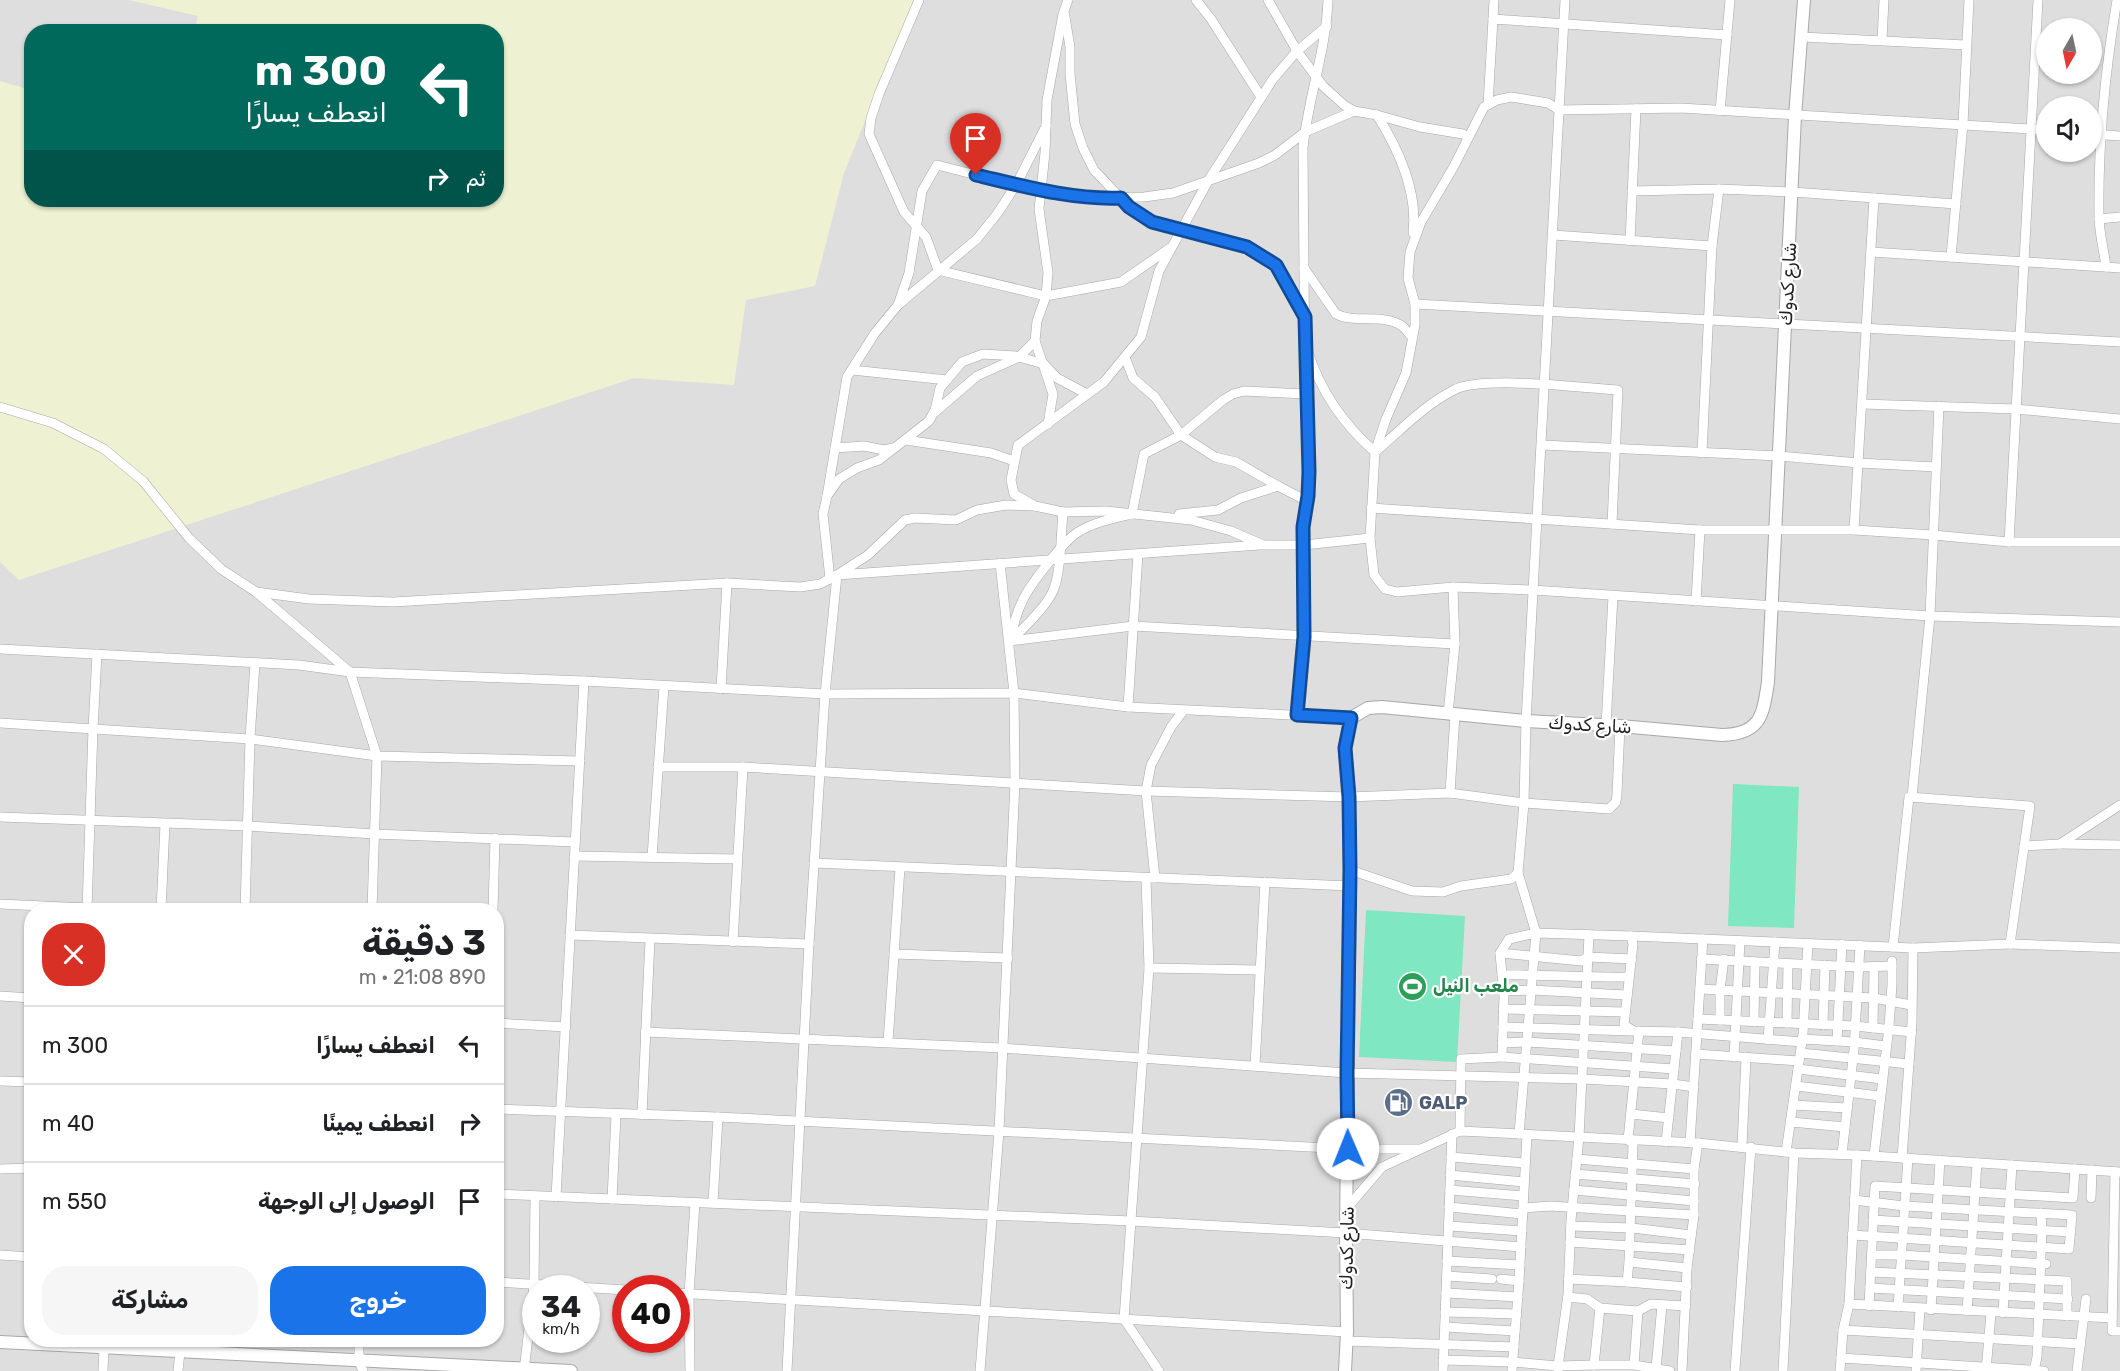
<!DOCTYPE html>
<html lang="ar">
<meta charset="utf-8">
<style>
body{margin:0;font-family:Rubik,"Noto Sans Arabic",sans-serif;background:#f6f6f6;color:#202124;direction:rtl;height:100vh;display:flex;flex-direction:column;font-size:22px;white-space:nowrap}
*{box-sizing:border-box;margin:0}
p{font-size:20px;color:#757577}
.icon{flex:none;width:33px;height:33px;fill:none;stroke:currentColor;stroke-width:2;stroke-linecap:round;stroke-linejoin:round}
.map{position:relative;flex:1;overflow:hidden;direction:ltr}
.panel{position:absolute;left:24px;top:903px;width:480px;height:444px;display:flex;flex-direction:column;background:#fff;border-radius:24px;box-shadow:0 2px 4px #0004;direction:rtl}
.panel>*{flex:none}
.banner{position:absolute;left:24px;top:24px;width:480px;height:183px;border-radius:24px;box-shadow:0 2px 4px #0004;direction:rtl;background:#00695c;color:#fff;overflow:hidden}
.needle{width:39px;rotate:189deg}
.buttons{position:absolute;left:2036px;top:18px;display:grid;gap:12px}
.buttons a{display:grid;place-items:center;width:66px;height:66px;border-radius:50%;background:#fff;box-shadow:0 2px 4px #0004;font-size:30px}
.speed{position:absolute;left:522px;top:1275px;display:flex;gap:12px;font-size:30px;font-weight:700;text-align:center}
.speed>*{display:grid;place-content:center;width:78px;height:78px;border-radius:50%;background:#fff;box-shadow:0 2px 4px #0004;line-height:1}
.speed small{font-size:15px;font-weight:400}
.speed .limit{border:9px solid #d22;background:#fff;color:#111}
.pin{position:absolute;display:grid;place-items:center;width:51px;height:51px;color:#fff;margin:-62px -26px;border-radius:50% 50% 50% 0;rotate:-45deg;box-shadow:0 0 6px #0007}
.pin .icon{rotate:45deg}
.me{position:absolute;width:66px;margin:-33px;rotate:359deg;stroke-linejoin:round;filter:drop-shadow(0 0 4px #0008)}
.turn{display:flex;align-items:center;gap:21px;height:126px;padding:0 18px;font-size:27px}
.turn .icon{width:78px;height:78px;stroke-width:2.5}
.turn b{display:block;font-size:42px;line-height:51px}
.then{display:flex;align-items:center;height:57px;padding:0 18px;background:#0003;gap:12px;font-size:22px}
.round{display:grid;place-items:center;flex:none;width:63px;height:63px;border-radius:24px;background:#f6f6f6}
.head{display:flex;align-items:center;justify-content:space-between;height:102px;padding:0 18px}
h1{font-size:36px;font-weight:700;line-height:45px}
.action{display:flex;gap:12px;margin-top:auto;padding:12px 18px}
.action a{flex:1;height:69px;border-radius:24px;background:#1a73e8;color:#fff;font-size:24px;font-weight:700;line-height:69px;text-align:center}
.action a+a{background:#f6f6f6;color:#202124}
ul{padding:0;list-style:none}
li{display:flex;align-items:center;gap:18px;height:78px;padding:0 18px;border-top:2px solid #e0e0e0}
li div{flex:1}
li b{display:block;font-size:22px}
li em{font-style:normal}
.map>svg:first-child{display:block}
.residential{fill:#dfdede;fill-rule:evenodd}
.farmland{fill:#eef2d2}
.pitch{fill:#7fe7c2}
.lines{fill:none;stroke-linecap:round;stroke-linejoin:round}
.minor-casing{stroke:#a8a8a8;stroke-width:10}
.tertiary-casing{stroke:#a8a8a8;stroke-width:14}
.minor{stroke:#fff;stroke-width:9}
.tertiary{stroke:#fff;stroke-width:12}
.route-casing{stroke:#114b97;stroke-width:15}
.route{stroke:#1a73e8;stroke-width:10}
.labels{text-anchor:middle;stroke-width:4.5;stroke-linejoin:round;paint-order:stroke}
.street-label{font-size:18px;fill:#212121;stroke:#fff}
.leisure-label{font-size:18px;font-weight:bold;fill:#27864d;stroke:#fff;text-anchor:start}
.service-label{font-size:18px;font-weight:bold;fill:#4e5e75;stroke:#fff;text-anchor:start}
</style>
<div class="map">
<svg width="2120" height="1371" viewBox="0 0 2120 1371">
<rect width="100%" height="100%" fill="#f2efe7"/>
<path class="residential" d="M0 0H2120V1371H0ZM2046 28H2091V74H2046ZM32 32H496V200H32ZM2046 106H2091V152H2046ZM32 910H496V1340H32ZM536 1288H586V1340H536ZM626 1288H676V1340H626Z"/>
<polygon class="farmland" points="129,0 914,0 844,173 815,286 746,300 734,385 634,378 19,580 0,562 0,81 31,90 32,200 496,200 496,32 194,31 198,16"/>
<g class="pitch">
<polygon points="1733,784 1799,787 1794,928 1728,926"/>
<polygon points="1366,910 1465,916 1457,1062 1359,1057"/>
</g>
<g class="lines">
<defs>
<g id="minor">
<polyline points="919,0 879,94 871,118 869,134 904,212 926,237 938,270 1046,296 1121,282 1170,248"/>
<polyline points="1068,0 1064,11 1070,47 1070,74 1075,124 1083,148 1094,170 1129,207 1152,222 1247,247 1276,265 1304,315"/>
<polyline points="1196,0 1211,19 1261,97"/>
<polyline points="1268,0 1297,51 1323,86 1344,105 1354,111 1377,115 1420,127 1463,134 1468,137"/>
<polyline points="1493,19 1494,0"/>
<polyline points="1802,37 1966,45"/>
<polyline points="1882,40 1884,0"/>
<polyline points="1488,105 1493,19 1727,35"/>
<polyline points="1720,111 1730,0"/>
<path d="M1377 115C1399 150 1418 191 1413 233"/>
<polyline points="2091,134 2120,136"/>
<polyline points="1632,191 1719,189 1793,192 1956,204"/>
<polyline points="2099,219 2120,217"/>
<polyline points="1553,235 1712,246"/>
<polyline points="1630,241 1636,109"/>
<polyline points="1871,252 2120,268"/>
<polyline points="1951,257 1963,124 1969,0"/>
<path d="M2106 267C2104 250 2099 233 2099 216 2098 144 2105 71 2117 0"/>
<path d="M1304 268 1336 314C1355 324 1383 313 1402 326 1406 329 1409 334 1412 337"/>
<polyline points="1415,304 2120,342"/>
<polyline points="898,305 909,273 922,191 937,165 1016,185 1091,198 1144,197 1173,193 1259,163 1275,155 1305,132 1354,111"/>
<path d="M1308 352C1321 392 1344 425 1375 452 1400 431 1424 405 1454 390 1482 375 1582 388 1618 390L1612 524"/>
<polyline points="1125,357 1133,378 1155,397 1181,435 1215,457 1236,462 1278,486 1241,498 1218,510 1179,514"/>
<polyline points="852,370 947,380"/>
<polyline points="1862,404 2016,409 2120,419"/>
<polyline points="0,407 53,423 104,449 143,481 189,538 221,569 256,592 350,672 377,756 372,910"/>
<polyline points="935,412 977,376 1019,357 1035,341"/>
<polyline points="1048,424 1053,394 1035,341 1037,321 1046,296 1048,273 1039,209 1045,153 1047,100 1063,14"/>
<polyline points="906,440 991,453 1014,461"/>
<polyline points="1542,445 1779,456 1859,463 1936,467"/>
<polyline points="835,448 864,446 884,450 893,448"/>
<polyline points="1702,453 1712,246 1719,189"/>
<polyline points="1278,486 1307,501"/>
<polyline points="827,496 847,377 875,333 898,305 977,239 997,214 1016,185 1046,126"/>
<polyline points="1371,508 1700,530 1854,530 1933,535 2009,542 2120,542"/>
<polyline points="1854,530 1874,198"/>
<polyline points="1370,538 1375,452 1386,419 1406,373 1415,325 1415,304 1408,278 1410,252 1421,222 1453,168 1484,107 1497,100 1511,97 1548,103 1559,110 1681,108 2046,130"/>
<polyline points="2009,542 2038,0"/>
<polyline points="1261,544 1231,531 1191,520 1106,511 1063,512 1035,506 1014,494 1011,480 1018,445 1104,382 1141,337 1159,271 1208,181 1273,79 1297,51 1327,26"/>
<polyline points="830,579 823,514 827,496 839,479 857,468 879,460 929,421 935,410 940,388 962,362 983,354 1016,356 1044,364 1057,378 1087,394"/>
<polyline points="256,592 309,599 393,602 727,583 800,587 820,584 837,575 1260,545 1304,545 1370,538 1374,575 1385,589 1397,592 1453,587 1533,590 1930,616 2120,622"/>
<polyline points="1696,601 1700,530"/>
<path d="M1012 633C1015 618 1021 601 1029 589 1039 574 1063 542 1078 532 1094 522 1115 518 1132 514L1144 454 1181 435 1223 400 1233 394 1244 391 1305 394"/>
<polyline points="1010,641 1133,626 1455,644"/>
<path d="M1010 641C1023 629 1046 607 1053 591 1061 574 1061 533 1063 512"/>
<polyline points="0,649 299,665 350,672 584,681 825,694 1014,693 1128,707 1351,718"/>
<polyline points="721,689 727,583"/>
<polyline points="1128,707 1138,554"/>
<polyline points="1448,714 1455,644 1453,587"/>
<path d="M1297 715 1304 637 1303 527 1308 496 1309 472 1305 394 1303 148C1308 97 1326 52 1328 0"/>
<polyline points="0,723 250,739 377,756 580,761"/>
<polyline points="1606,725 1613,596"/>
<polyline points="658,767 743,767 1146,791 1349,797 1450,793 1524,803 1609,809 1616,802 1617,794 1620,726"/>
<polyline points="1450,793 1455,715"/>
<polyline points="1912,797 1930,616 1939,406"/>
<polyline points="0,817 248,826 375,834 575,842"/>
<polyline points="2060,844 2120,845"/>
<polyline points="2024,846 2060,844 2120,805"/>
<polyline points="574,856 737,859"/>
<polyline points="652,857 664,686"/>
<polyline points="814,863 1350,886"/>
<polyline points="1350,870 1412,891 1443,892 1461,886 1511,879 1518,873 1524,803 1526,721 1565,0"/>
<polyline points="1518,873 1536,933 1519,1134"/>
<polyline points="0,904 87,908"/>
<polyline points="87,910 93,729 97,654"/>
<polyline points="161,910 165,824"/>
<polyline points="245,910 250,739 255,663"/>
<polyline points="493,910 495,838"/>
<polyline points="570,935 809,944"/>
<polyline points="1589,935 1579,1137 1571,1220 1568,1295 1558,1366 1594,1365"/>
<polyline points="1631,936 1703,939"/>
<polyline points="733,942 743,767"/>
<polyline points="2010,944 2120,948"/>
<polyline points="1893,947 1909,797 2030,806 2010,944 1913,948"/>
<polyline points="1500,953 1581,961 1588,957 1632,959"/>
<polyline points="894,954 1008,958"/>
<polyline points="1701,959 1858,967 1892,966 1892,961"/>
<polyline points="1149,968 1260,970"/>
<path d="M1502 975C1545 974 1587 978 1629 977"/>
<polyline points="1700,989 1874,998 1911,1005"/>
<polyline points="1503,991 1531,990 1627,995"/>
<polyline points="0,996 32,998"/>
<polyline points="1503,1009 1625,1012"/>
<polyline points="1698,1019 1855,1026 1912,1032"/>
<polyline points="1720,1020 1720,990 1724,959"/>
<polyline points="1754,1022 1755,963"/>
<polyline points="496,1023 566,1027"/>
<polyline points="1787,1023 1788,964"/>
<polyline points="1823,1025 1825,965"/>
<polyline points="1503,1027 1632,1031"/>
<polyline points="1873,1028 1874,967"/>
<polyline points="645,1032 1002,1048 1347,1073 1582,1079 1673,1084 1694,1087"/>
<polyline points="1678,1032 1802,1042"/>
<polyline points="1802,1039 1854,1042 1886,1046"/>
<polyline points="1768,1040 1775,942"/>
<polyline points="1837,1041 1842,944"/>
<polyline points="888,1042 900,868"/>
<polyline points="1502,1043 1527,1042 1676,1051"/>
<polyline points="1801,1053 1909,1064"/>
<polyline points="1696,1054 1799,1061"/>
<polyline points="1502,1057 1674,1069"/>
<polyline points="1734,1057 1740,941"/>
<polyline points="1255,1066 1265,882"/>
<polyline points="1798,1069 1882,1079"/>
<polyline points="0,1081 32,1082"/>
<polyline points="1796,1086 1880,1096"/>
<polyline points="1793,1105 1847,1108"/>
<polyline points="496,1109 718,1117 1349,1149 1420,1149"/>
<polyline points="1631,1114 1669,1118"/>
<polyline points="642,1115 650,939"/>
<polyline points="1791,1122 1845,1127"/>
<polyline points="1460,1131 1461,1059 1502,1057 1504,996 1500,953 1509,939 1536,933 1631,936 1633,944 1624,1025 1634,1031 1678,1032 1666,1142"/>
<polyline points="1690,1143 1703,939 1913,948 1912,1023 1902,1158"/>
<polyline points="1742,1147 1746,1057"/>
<polyline points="1786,1152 1803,1034 1808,943"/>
<polyline points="1842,1154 1854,1050 1860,945"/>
<polyline points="1874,1156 1889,1026 1892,985 1892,966"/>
<polyline points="1451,1157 1525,1163"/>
<polyline points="1577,1159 1694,1169"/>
<polyline points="0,1169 32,1168"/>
<polyline points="2115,1172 2112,1331 2120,1331"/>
<polyline points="1575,1174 1695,1184"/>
<polyline points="1450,1175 1524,1182"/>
<polyline points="1450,1190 1523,1196"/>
<polyline points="1574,1190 1694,1201"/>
<polyline points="496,1194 1131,1221 1346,1233 1521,1247"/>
<polyline points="556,1197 584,681"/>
<polyline points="2091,1198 2092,1170"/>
<polyline points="612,1199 616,1115"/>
<polyline points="713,1203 718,1117"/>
<polyline points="1348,1207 1382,1167 1460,1131 1698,1143 1794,1153 1857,1155 2120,1172"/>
<polyline points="1449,1207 1523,1214"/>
<polyline points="1523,1208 1550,1206 1694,1215"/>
<polyline points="1873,1220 2071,1232"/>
<polyline points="1449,1226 1522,1231"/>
<polyline points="1571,1226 1632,1228 1691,1235"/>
<polyline points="1852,1235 2069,1249 2072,1215 1904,1206 1854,1200"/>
<polyline points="1570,1242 1690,1250"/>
<polyline points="0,1255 32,1257"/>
<polyline points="1872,1255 1901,1255 2046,1264"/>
<polyline points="1447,1261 1520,1265"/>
<polyline points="1629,1262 1633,1144 1628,1140 1639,1031"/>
<polyline points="1871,1272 2067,1281 2067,1316"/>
<polyline points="1447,1276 1492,1279"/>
<polyline points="1501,1279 1519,1281"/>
<polyline points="1568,1279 1627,1282 1629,1262 1687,1268"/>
<polyline points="496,1282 626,1290"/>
<polyline points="1627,1282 1687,1287"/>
<polyline points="1870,1288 2068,1299"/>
<polyline points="676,1293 1347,1332"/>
<polyline points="1446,1293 1518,1297"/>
<polyline points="1568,1297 1587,1299 1600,1308"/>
<polyline points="1849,1304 2112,1318"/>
<polyline points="1869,1306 1875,1186 2073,1198 2075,1169"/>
<polyline points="1898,1307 1908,1158"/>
<polyline points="1931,1310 1940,1160"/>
<polyline points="1638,1311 1651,1304 1686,1306"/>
<polyline points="1967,1311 1977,1163"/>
<polyline points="1445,1312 1517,1314"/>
<polyline points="2003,1313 2012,1165"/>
<polyline points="1445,1327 1515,1331"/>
<polyline points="1843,1330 2081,1344"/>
<polyline points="359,1340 359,1361 363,1371"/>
<polyline points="1347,1341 1514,1347"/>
<polyline points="153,1349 153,1340"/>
<polyline points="1841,1358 2044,1371"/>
<polyline points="1443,1360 1513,1362 1558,1366 1558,1371"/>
<polyline points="1634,1365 1638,1311 1600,1308 1594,1365 1634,1365 1670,1371"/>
<polyline points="1656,1369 1662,1305"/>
<polyline points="103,1371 104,1348"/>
<polyline points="178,1371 180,1352"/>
<polyline points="524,1371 534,1285 535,1196"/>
<polyline points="690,1371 689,1294 695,1203"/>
<polyline points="787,1371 809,944 825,694 837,575 868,555 905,520 915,518 956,520 977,510 1006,505 1035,506"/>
<polyline points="980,1371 999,1131 1015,783 1014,693 1000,563"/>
<polyline points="1159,1371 1124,1319 1149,968 1146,878 1155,878 1146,791 1151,765 1171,727 1183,711"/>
<polyline points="1443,1371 1452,1134"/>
<polyline points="1512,1371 1519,1281 1527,1135"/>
<polyline points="1682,1371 1687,1268 1694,1215 1694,1169 1698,1143"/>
<polyline points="1735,1371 1751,1147"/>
<polyline points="1783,1371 1794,1153"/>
<polyline points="1840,1371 1843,1330 1849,1304 1857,1155"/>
<polyline points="1916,1371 1920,1309"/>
<polyline points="1986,1371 1991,1313"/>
<polyline points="2034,1371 2037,1357 2042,1230 2041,1213"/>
<polyline points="2077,1371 2086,1299"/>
</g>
<g id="tertiary">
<polyline points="0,1342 571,1371"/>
<path d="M1345 1371 1347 1332 1346 1233 1350 870 1349 797 1345 748 1351 718 1368 708 1382 707 1526 721 1620 726 1722 735C1761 734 1763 715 1768 682L1795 116 1804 0"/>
</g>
</defs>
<use href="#minor" class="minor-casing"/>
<use href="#tertiary" class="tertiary-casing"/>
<use href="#minor" class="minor"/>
<use href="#tertiary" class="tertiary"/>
</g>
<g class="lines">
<defs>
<path id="route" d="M976 175C1023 186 1072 200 1121 198L1129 207 1152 222 1247 247 1276 265 1305 317 1309 472 1308 496 1303 527 1304 637 1297 715 1351 718 1345 748 1349 797 1350 870 1347 1073 1348 1149"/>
</defs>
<use href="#route" class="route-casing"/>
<use href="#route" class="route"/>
</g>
<defs>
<symbol id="stadium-disc" viewBox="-11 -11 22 22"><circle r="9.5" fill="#2e9e5b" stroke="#fff"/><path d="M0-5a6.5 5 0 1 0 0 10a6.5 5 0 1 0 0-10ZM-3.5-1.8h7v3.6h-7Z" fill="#fff"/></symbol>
<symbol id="fuel-disc" viewBox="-11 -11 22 22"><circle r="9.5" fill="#5c6f8a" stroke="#fff"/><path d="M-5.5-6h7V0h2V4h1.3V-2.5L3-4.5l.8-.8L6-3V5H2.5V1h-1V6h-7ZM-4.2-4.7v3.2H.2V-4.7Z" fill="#fff"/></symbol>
</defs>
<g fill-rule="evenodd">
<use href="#stadium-disc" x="1396" y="970" width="33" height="33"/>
<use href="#fuel-disc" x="1382" y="1086" width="33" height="33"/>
</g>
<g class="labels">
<g class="street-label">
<text transform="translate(1788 284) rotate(-87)" y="6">شارع كدوك</text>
<text transform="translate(1590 725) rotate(3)" y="6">شارع كدوك</text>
<text transform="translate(1347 1248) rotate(-89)" y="6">شارع كدوك</text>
</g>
<g class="leisure-label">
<text x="1433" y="992">ملعب النيل</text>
</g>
<g class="service-label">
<text x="1419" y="1109">GALP</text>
</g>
</g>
</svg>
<div class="buttons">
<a><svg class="needle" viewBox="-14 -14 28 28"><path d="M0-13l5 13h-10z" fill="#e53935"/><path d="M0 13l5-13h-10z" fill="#757577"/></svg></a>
<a><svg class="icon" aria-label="sound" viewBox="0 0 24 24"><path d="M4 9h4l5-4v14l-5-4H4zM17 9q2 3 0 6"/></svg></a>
</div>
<div class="speed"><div>34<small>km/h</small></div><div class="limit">40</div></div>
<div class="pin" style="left:976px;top:175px;background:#d93025"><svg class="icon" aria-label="arrive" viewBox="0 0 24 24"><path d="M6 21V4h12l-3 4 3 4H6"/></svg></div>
<svg class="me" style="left:1348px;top:1149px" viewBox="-20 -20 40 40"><circle r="19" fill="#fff"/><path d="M0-13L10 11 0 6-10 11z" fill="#1a73e8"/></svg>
<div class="banner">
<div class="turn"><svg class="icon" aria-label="left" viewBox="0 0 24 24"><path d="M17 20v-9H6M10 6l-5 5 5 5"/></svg><div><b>300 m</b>انعطف يسارًا</div></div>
<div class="then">ثم<svg class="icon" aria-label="right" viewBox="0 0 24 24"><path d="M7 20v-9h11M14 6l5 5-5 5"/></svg></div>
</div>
<section class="panel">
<div class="head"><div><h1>3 دقيقة</h1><p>890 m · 21:08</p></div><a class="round" style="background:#d93025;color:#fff"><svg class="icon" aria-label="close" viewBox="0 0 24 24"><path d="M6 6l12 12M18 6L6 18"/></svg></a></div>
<ul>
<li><svg class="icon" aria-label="left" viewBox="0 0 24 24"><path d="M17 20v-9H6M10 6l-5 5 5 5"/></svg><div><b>انعطف يسارًا</b></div><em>300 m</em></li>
<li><svg class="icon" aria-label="right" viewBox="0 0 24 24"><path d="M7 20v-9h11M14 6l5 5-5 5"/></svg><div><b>انعطف يمينًا</b></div><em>40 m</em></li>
<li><svg class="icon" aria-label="arrive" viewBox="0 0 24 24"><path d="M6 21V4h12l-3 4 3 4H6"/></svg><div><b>الوصول إلى الوجهة</b></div><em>550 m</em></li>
</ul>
<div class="action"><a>خروج</a><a>مشاركة</a></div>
</section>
</div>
